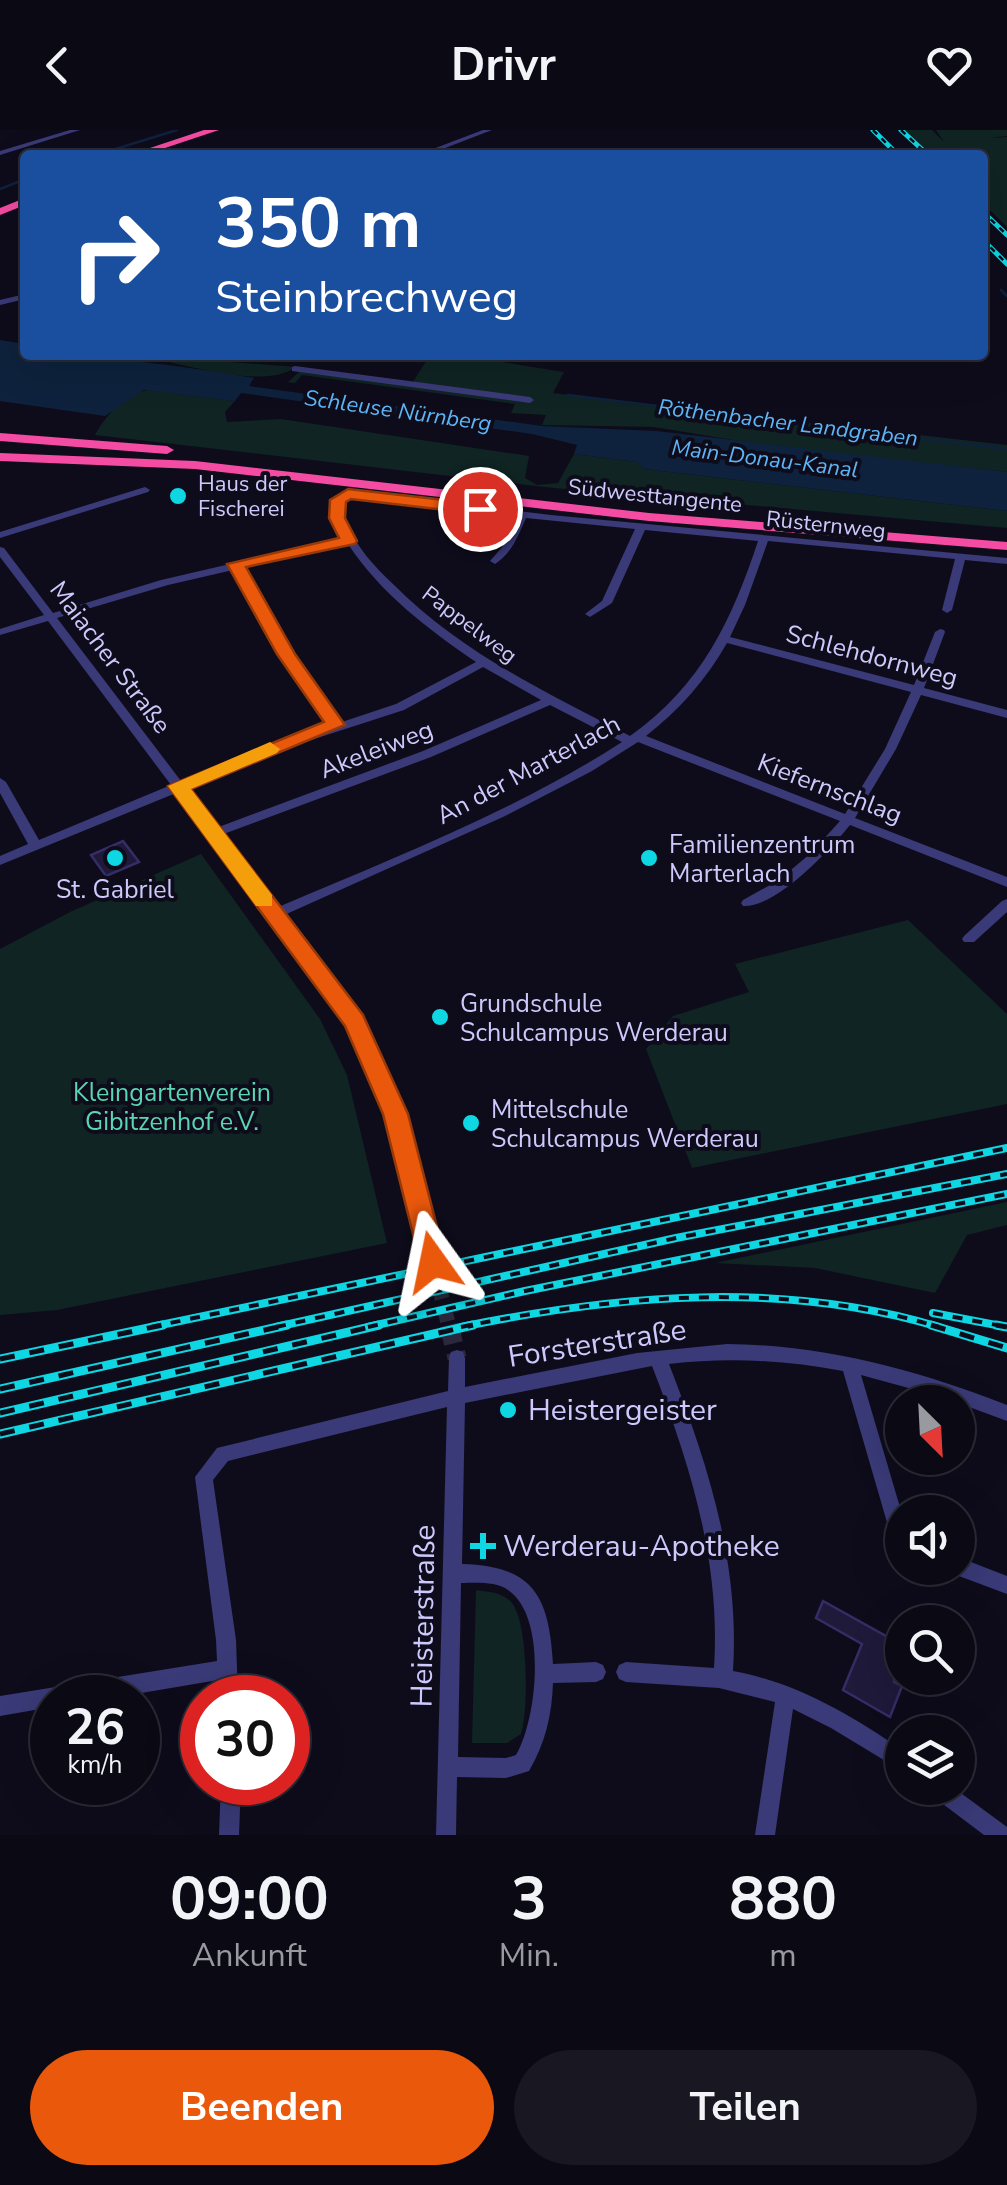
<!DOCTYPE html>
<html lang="de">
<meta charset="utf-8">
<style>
body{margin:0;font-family:"Nunito Sans",sans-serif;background:#181722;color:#f1f3f6;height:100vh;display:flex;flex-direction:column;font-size:38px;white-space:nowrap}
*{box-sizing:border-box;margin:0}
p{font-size:32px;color:#999aa0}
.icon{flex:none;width:55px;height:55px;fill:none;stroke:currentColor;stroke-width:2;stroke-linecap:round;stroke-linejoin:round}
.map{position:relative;height:1705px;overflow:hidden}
.drawer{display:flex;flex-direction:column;background:#0a0914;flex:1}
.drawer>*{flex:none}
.banner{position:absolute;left:20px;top:20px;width:968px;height:210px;border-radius:10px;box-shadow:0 10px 40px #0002,0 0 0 2px #2a2a34;background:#1a4fa0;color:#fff;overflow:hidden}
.needle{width:65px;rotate:156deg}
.fabs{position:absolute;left:885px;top:1255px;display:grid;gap:20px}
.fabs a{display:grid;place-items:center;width:90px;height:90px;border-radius:50%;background:#0a0914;box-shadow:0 10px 40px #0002,0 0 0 2px #2a2a34;font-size:50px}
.speed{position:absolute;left:30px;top:1545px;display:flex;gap:20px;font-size:50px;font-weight:700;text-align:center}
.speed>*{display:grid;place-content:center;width:130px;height:130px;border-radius:50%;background:#0a0914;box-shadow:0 10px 40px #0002,0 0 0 2px #2a2a34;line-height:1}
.speed small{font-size:25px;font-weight:400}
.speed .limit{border:15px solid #d22;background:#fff;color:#111}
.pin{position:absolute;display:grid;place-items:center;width:85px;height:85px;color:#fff;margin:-42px;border:5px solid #fff;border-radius:50%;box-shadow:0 2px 10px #0007}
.me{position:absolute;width:110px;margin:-55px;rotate:348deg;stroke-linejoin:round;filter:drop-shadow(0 0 8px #0008)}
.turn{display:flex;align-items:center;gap:35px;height:210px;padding:0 30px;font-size:45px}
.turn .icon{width:130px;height:130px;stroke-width:2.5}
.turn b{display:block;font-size:70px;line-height:85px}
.eta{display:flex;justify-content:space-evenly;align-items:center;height:170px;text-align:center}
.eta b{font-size:60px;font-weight:700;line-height:70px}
.action{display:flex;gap:20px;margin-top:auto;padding:20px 30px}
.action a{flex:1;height:115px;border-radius:60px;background:#ea580c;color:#fff;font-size:40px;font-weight:700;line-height:115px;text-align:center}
.action a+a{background:#181722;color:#f1f3f6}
header{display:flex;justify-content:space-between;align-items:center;height:130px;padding:0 30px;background:#0a0914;font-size:45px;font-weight:700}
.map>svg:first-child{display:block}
.green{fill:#0f2423}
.water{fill:#0e223d}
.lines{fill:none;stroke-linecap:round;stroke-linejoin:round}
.stream{stroke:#0e223d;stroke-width:2.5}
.building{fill:#1f193a;stroke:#352d65;stroke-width:2.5}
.minor-tunnel-far1{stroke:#2b283d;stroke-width:15;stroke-dasharray:15 8;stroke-linecap:butt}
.minor-tunnel{stroke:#2b283d;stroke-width:19;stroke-dasharray:19 9;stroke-linecap:butt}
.minor{fill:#393a77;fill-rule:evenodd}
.highway{fill:#f44ba3;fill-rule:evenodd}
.rail-far2-casing{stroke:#0ed6e3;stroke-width:5}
.rail-far1-casing{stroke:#0ed6e3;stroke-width:8}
.rail-casing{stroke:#0ed6e3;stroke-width:9}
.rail-far2{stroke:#0e0c1b;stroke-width:2.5;stroke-dasharray:6;stroke-linecap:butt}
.rail-far1{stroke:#0e0c1b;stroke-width:4;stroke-dasharray:10;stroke-linecap:butt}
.rail{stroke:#0e0c1b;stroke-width:5;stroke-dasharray:15;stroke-linecap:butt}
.route{fill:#ea580c;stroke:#983908;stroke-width:2.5}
.slow{fill:#f59e0b}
.poi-dot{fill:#0ed6e3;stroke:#0e0c1b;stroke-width:4}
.labels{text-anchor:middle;stroke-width:8;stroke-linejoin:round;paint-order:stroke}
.far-water-label{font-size:22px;font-style:italic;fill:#5db5f5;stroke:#0e0c1b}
.far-poi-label{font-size:22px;fill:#cdc9fc;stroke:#0e0c1b;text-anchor:start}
.far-street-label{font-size:22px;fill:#cdc9fc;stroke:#0e0c1b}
.street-label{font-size:25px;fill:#cdc9fc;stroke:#0e0c1b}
.poi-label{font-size:25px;fill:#cdc9fc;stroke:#0e0c1b;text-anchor:start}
.park-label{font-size:25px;fill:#5bd6b2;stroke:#0e0c1b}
.near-street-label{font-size:30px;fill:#cdc9fc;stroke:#0e0c1b}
.near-poi-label{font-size:30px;fill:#cdc9fc;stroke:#0e0c1b;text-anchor:start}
</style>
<header><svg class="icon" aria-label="back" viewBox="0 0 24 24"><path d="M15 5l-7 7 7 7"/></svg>Drivr<svg class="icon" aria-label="heart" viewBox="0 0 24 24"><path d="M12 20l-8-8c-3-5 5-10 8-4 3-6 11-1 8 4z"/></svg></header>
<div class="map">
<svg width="1007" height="1705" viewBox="0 0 1007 1705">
<rect width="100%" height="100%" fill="#0e0c1b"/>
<g class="green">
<polygon points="905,0 932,0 944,12 936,0 1007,0 1007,6 988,8 1007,7 1007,97 983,73 982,25 931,25"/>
<path d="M135 225 296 237C261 262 177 231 135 225Z"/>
<polygon points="430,225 459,225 564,242 553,263 1007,315 1007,342 777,317 654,297 542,295 546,285 511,283 515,274 302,245 295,253 288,252 300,241 411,255"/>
<path d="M148 260 235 271 225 282 227 292 281 289 529 326 525 348 537 355 558 353 574 324 637 332 644 339 1007 381V398L554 358 95 305C106 285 124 265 148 260Z"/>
<polygon points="201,724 320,889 347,945 387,1113 57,1180 0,1185 0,819 70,782"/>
<polygon points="908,790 1007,884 1007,974 692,1038 646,919 673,886 749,862 735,834"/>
<polygon points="1007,1072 1007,1095 967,1105 935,1163 815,1138 715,1133"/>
<path d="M476 1460C489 1462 503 1462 512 1473 528 1493 529 1580 521 1604L507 1613H472Z"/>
</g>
<path class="water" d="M0 210 25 214V225C103 225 177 235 254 248L249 256 542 296 656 301 1007 342V381L644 339 637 332 574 324 577 315 532 304 241 263 235 271 144 260 105 286 0 271Z"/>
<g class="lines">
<g class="stream">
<polyline points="96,25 177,0"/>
<polyline points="0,59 25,49"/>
<polyline points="1001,160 1007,166"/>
<polyline points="568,265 1007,319"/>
</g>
</g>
<g class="building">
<polygon points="123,711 139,732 106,746 91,725"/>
<polygon points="823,1471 902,1515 894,1552 902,1556 890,1587 843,1560 862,1514 816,1488"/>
</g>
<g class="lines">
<polyline class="minor-tunnel-far1" points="433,1132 449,1197"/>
<polyline class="minor-tunnel" points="449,1195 457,1228"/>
<g class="minor">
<polygon points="70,0 80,0 0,25 0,21"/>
<polygon points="483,0 492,0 427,25 417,25"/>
<polygon points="25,164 25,169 0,175 0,170"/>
<polygon points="295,236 530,267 534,270 530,273 292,241 292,237"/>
<polygon points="145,357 150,360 148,362 0,408 0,402"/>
<path d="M356 361 551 385 1007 428V434L965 430 952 480 947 483 942 480 955 429 768 411 745 475 730 507 914 555 935 502 940 499 944 500 945 502 924 558 1007 580V588L921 565 896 619 855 688 1007 747V757L850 695C830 720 776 778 743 776L741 773 743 770 779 750 811 723 840 691 638 612 592 641 503 687 282 786 362 892 403 984 441 1132 439 1137 433 1139 427 1137 425 1132 389 984 349 895 176 663 0 735V726L28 714 0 663V648L6 652 39 710 171 655 48 491 0 505V499L44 485 0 427V417L4 418 53 483 161 450 230 434 231 432H239L345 409 336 392 333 369ZM356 367 516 387 503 416 490 431 495 434C512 423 518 406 526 388L635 399 602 471 585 484 590 487 612 473 645 400 758 411C732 490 701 556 630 606 544 561 463 524 393 454 375 437 356 417 347 393 344 386 344 378 343 371ZM348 414C380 463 429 500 476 532L396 574 339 593 291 524 242 438ZM233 440 280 524 330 596 263 617 181 651 57 488 168 455ZM727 513 911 562 885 619 845 684 646 606C679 580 706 550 727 513ZM483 537 541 570 423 621 216 698 186 658 271 623 404 580ZM550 575 622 612C517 680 391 729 276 778L221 705 431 627Z"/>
<polygon points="1007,769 1007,782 974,812 964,812 962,809 964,806 1002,771"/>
<path d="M727 1214C825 1215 917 1240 1007 1275V1291L945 1268 861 1245 902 1384V1422L896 1419 893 1413 843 1241C784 1230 727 1227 669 1234 708 1334 740 1433 733 1541 795 1552 851 1585 902 1620V1641L831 1598 793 1579 775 1705H755L775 1572 719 1558 626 1552 619 1549 616 1542 619 1535 626 1532 714 1538C721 1432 690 1334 652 1236L465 1273 462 1434C534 1436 549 1466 553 1534L596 1532 603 1535 606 1542 603 1549 596 1552 553 1553C552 1585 545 1614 529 1641L506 1648 457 1647 456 1705H436L447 1277 228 1331 213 1350 236 1510 238 1568H218V1550L112 1568H52V1577L0 1586V1566L217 1531 216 1510 195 1347 217 1318 448 1261 449 1228 451 1222 457 1220 463 1222 465 1228V1257L637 1223ZM461 1453C475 1453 496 1451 508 1460 548 1487 537 1590 516 1625L506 1628 458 1627Z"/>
<polygon points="958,1427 1007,1446 1007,1464 951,1443 949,1438 958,1438"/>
<polygon points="221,1652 241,1652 239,1705 219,1705"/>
<polygon points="928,1658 954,1658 1007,1697 1007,1705 984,1705 931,1665"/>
</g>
<g class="highway">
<polygon points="204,0 219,0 144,25 129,25"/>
<polygon points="25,68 25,75 0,85 0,78"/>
<polygon points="0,303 167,316 174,320 167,324 0,311"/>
<polygon points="0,323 195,331 649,383 1007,412 1007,420 649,391 195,339 0,331"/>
</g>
<defs>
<g id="rail-far2">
<polyline points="873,0 898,25"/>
<polyline points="901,0 928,25"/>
<polyline points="982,81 1007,105"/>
<polyline points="982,109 1007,134"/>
</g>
<g id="rail-far1">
<polyline points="933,1183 1007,1197"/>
<polyline points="151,1197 1007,1018"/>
<polyline points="276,1197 676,1108 1007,1044"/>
<polyline points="368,1197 525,1161 1007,1064"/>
<path d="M461 1197C617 1165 784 1150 939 1197"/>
</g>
<g id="rail">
<polyline points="931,1195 1007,1218"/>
<polyline points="996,1195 1007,1197"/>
<polyline points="0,1229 163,1195"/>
<polyline points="0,1259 287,1195"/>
<polyline points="0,1283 379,1195"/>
<polyline points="0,1304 473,1195"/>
</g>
</defs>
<use href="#rail-far2" class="rail-far2-casing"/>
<use href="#rail-far1" class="rail-far1-casing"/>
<use href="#rail" class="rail-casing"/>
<use href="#rail-far2" class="rail-far2"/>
<use href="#rail-far1" class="rail-far1"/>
<use href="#rail" class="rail"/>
</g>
<polygon class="route" points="348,359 480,374 489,379 480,384 351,369 346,372 345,388 357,411 355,414 246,437 295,524 345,595 191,659 363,885 408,984 446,1132 442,1141 433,1144 424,1141 420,1132 383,984 345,896 168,656 324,592 277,524 227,434 339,408 329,388 330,370"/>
<polygon class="slow" points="270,612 280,619 277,623 191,659 272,765 272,776 256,776 168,656"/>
<g class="poi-dot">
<circle cx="178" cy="366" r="10"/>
<circle cx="115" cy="728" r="10"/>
<circle cx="649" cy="728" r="10"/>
<circle cx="440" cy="887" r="10"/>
<circle cx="471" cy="993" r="10"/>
<circle cx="508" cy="1280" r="10"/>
<path d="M478 1401h10v10h10v10h-10v10h-10v-10h-10v-10h10z"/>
</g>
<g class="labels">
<g class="far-water-label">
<text transform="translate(398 280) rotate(8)" y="8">Schleuse Nürnberg</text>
<text transform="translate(788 292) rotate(7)" y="8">Röthenbacher Landgraben</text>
<text transform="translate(765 328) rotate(7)" y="8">Main-Donau-Kanal</text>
</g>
<g class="far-poi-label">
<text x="198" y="361">Haus der<tspan x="198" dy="25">Fischerei</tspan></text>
</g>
<g class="far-street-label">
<text transform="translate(655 365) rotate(6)" y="8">Südwesttangente</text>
<text transform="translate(826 394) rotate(6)" y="8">Rüsternweg</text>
<text transform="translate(470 494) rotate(37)" y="8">Pappelweg</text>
</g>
<g class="street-label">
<text transform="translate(872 525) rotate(15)" y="9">Schlehdornweg</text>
<text transform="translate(111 527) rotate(53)" y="9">Maiacher Straße</text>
<text transform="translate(376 619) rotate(-21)" y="9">Akeleiweg</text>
<text transform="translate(528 639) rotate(-28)" y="9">An der Marterlach</text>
<text transform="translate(830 658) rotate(21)" y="9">Kiefernschlag</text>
</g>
<g class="poi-label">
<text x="669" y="723">Familienzentrum<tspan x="669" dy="29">Marterlach</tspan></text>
<text x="115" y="768" text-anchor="middle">St. Gabriel</text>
<text x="460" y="882">Grundschule<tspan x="460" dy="29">Schulcampus Werderau</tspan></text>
<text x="491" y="988">Mittelschule<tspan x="491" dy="29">Schulcampus Werderau</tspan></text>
</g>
<g class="park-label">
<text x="172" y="971">Kleingartenverein<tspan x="172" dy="29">Gibitzenhof e.V.</tspan></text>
</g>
<g class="near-street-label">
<text transform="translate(597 1213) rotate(-9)" y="10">Forsterstraße</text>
<text transform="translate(423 1486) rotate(-89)" y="10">Heisterstraße</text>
</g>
<g class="near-poi-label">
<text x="528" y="1290">Heistergeister</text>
<text x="503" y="1426">Werderau-Apotheke</text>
</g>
</g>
</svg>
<div class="fabs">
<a><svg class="needle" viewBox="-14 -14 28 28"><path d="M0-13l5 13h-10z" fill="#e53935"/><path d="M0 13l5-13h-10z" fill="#999aa0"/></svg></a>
<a><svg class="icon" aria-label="sound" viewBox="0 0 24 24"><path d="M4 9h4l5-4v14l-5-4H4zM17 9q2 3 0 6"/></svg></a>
<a><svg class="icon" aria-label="search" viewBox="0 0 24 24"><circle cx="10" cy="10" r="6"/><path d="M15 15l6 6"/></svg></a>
<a><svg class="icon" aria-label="layers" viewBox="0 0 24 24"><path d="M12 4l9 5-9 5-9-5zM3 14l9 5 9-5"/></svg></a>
</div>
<div class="speed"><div>26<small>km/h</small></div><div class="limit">30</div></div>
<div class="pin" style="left:480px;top:379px;background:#d93025"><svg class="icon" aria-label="arrive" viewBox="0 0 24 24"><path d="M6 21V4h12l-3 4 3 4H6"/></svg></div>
<svg class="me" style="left:433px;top:1132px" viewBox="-20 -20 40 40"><path d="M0-17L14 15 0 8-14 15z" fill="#ea580c" stroke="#fff" stroke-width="4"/></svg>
<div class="banner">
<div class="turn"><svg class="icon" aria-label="right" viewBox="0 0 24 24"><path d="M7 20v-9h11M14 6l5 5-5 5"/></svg><div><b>350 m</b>Steinbrechweg</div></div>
</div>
</div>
<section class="drawer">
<div class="eta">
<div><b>09:00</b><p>Ankunft</p></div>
<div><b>3</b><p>Min.</p></div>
<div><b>880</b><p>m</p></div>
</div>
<div class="action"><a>Beenden</a><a>Teilen</a></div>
</section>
